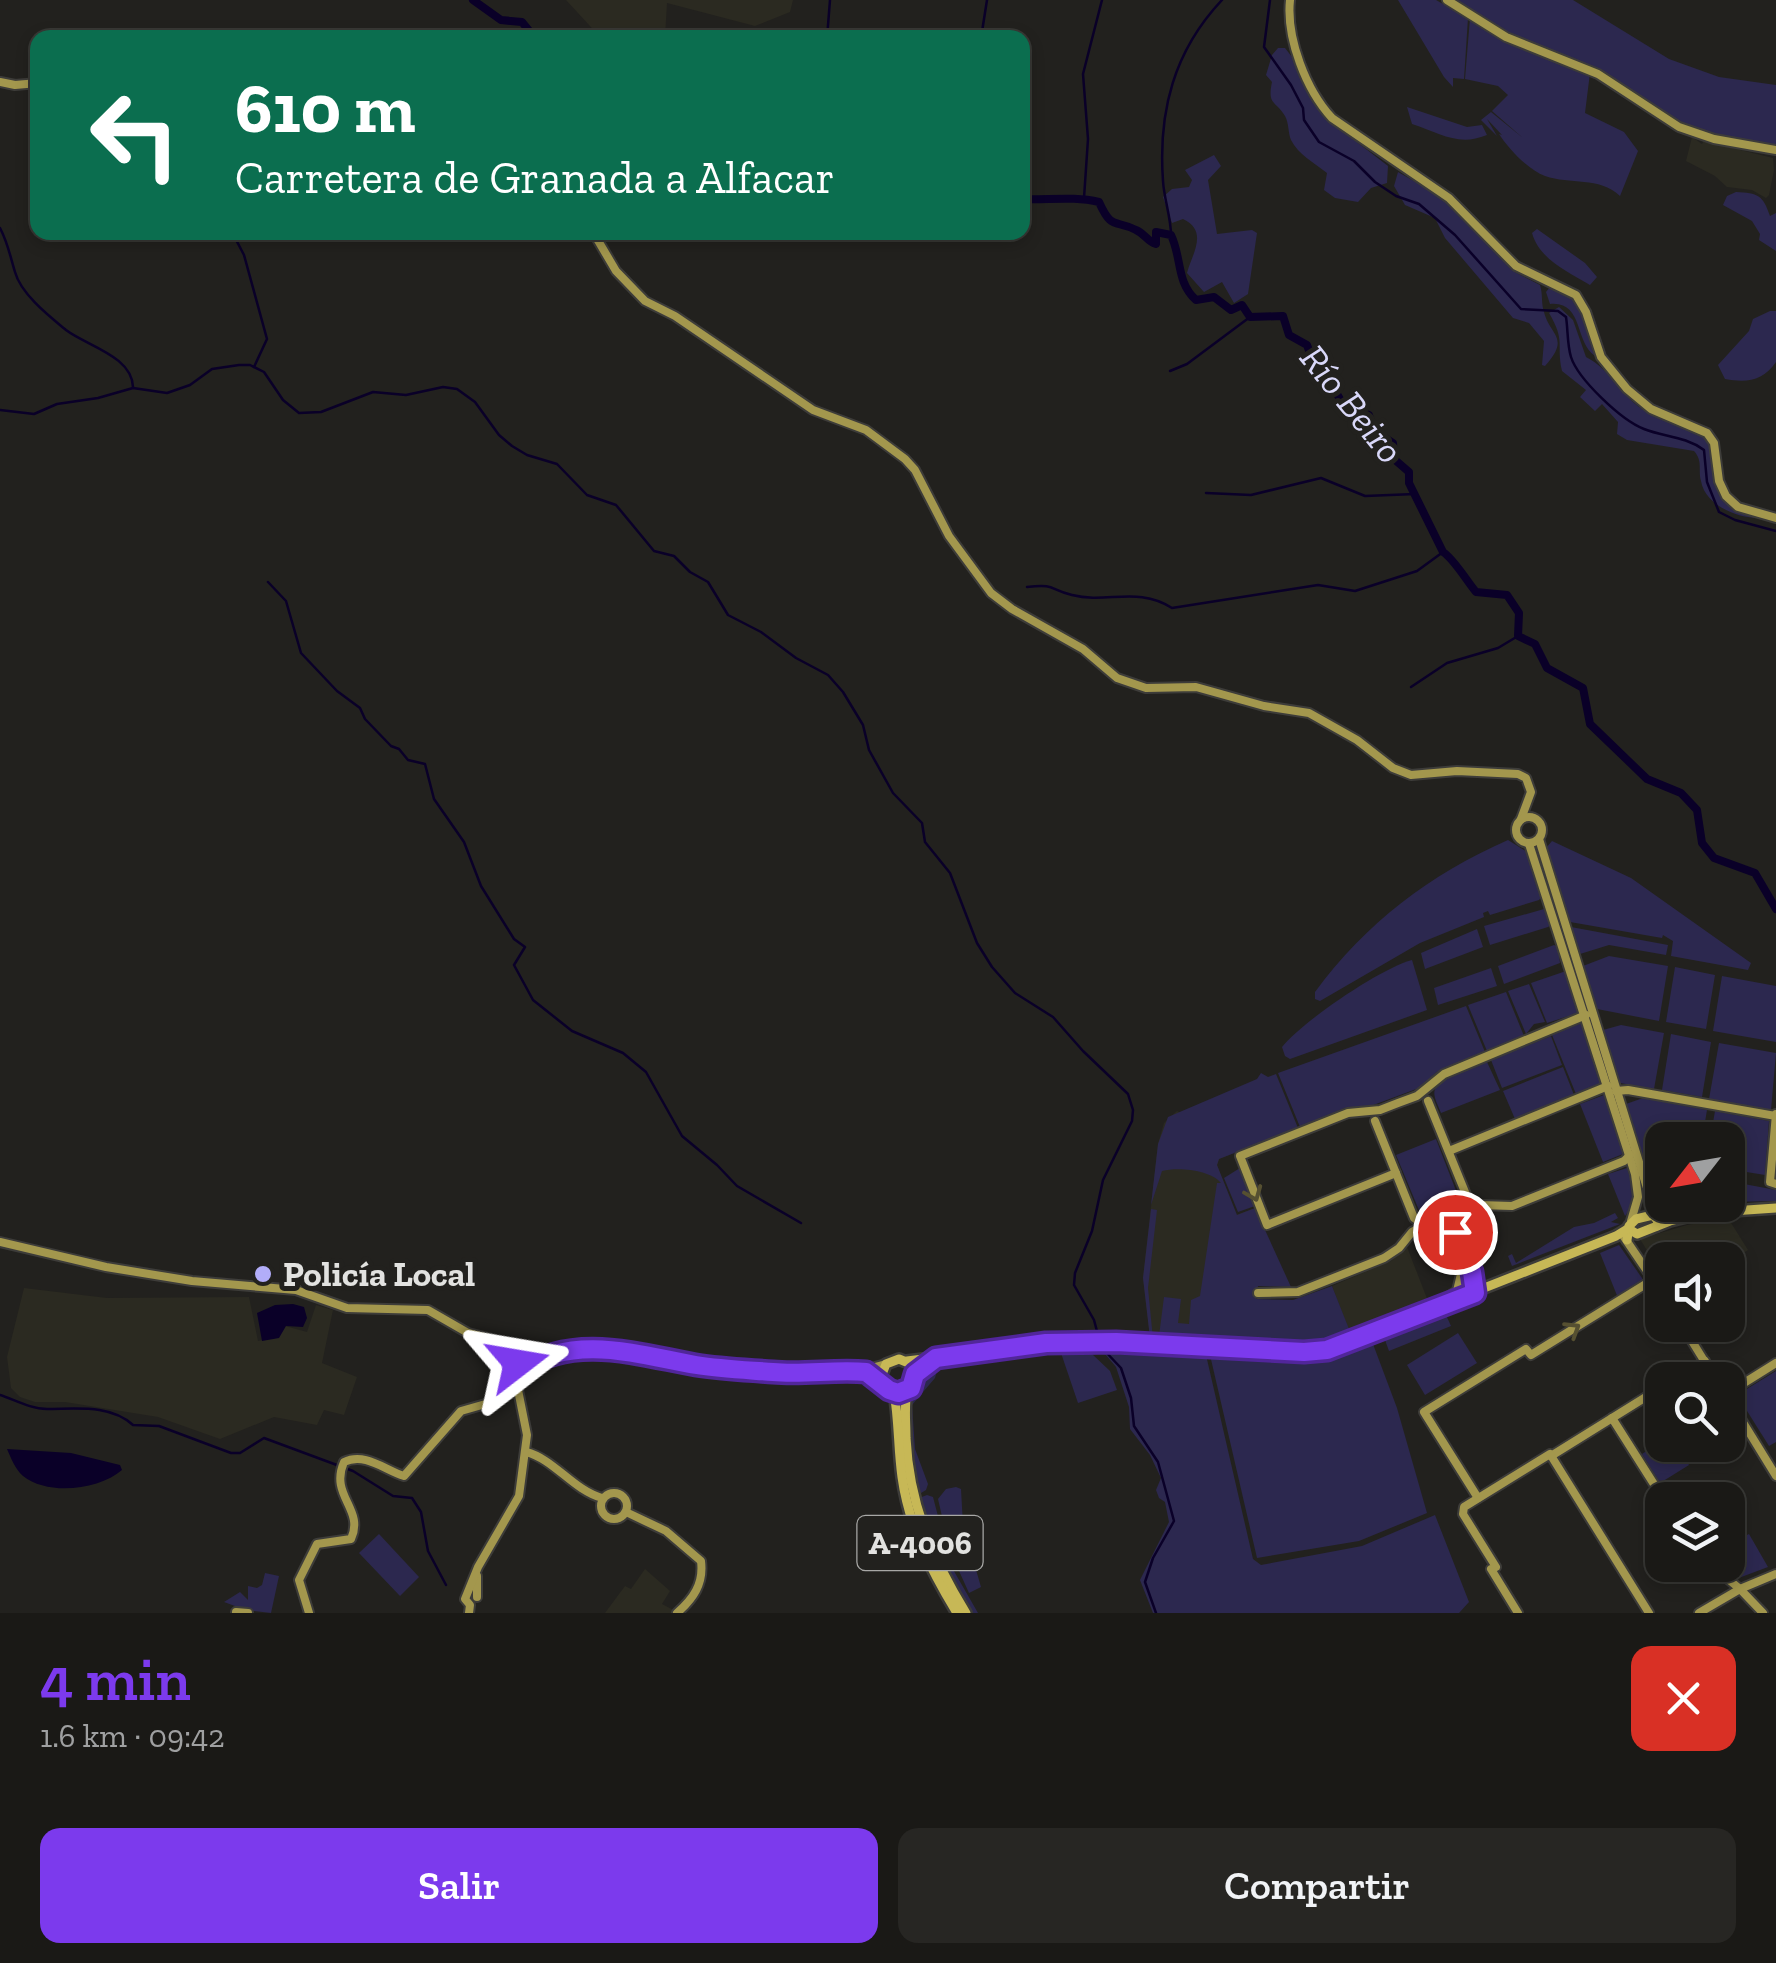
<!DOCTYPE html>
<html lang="es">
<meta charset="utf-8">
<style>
body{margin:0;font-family:"Zilla Slab",serif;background:#272623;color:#f1f3f6;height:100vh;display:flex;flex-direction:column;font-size:38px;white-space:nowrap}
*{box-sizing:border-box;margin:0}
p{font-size:32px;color:#9fa0a1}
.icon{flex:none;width:55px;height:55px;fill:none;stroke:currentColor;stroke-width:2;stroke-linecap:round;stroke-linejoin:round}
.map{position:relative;height:1613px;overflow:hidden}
.panel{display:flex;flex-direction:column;background:#1a1916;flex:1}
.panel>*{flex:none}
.hud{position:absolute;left:30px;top:30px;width:1000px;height:210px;border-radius:20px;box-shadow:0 5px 15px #0003,0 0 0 2px #383835;background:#0b6e4f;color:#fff;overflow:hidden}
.needle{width:65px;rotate:239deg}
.buttons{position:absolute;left:1645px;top:1122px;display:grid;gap:20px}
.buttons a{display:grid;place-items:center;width:100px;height:100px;border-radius:20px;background:#1a1916;box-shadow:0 5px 15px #0003,0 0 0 2px #383835;font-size:50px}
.pin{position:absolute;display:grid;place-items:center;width:85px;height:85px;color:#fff;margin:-42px;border:5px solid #fff;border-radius:50%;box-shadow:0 2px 10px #0007}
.me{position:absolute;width:110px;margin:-55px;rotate:76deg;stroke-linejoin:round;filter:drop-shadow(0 0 8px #0008)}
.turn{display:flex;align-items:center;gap:35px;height:210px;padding:0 40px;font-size:45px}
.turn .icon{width:130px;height:130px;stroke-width:2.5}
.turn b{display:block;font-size:70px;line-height:85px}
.round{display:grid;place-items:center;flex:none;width:105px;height:105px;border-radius:20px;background:#272623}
.headline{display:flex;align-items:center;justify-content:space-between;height:170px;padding:0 40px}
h1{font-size:60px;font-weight:600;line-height:75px;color:#7c3aed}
.action{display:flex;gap:20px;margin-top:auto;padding:20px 40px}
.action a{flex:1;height:115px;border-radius:20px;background:#7c3aed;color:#fff;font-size:40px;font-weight:600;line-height:115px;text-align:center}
.action a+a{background:#272623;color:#f1f3f6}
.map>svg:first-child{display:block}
.built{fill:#2b2a21}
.green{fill:#2c284f}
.water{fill:#0a0028}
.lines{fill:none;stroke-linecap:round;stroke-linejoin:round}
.stream{stroke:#0a0028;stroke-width:2.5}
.river{stroke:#0a0028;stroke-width:8}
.secondary-casing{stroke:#3d3c39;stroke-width:12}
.primary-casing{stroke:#3d3c39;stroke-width:14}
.secondary{stroke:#a3974d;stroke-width:8}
.primary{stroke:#c7b856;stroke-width:9}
.oneway{stroke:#565031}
.route-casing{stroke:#51269a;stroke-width:25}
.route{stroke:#7c3aed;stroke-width:18}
.poi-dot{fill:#b2adf9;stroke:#22211e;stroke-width:4}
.labels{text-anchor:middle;stroke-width:10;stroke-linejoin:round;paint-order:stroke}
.shield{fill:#22211e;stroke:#a8a8a6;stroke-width:2.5}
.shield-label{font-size:32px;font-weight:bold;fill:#e2e2e0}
.poi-label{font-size:35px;font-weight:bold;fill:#e2e2e0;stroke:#22211e;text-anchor:start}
.water-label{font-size:38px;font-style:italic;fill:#d9d8f9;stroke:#22211e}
</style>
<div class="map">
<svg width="1776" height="1613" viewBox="0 0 1776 1613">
<rect width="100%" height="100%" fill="#22211e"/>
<g class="built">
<polygon points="566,0 793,0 790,12 755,26 667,3 665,37 601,38"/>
<polygon points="1692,137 1702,144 1704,141 1773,158 1774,170 1769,195 1766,198 1752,190 1727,187 1715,176 1686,161"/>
<polygon points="1177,1111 1244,1149 1219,1159 1217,1165 1236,1215 1255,1208 1265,1233 1256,1299 1241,1344 1150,1338 1143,1278 1158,1144 1164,1123"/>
<polygon points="1728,1218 1748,1250 1728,1263 1728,1260 1662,1260 1662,1275 1640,1239 1687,1225"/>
<polygon points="1407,1247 1428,1301 1350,1333 1332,1286 1391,1261"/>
<polygon points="24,1288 107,1298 249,1297 258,1341 274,1337 285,1326 307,1332 316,1305 333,1310 322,1363 357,1377 344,1415 324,1410 317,1425 274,1417 220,1439 158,1417 65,1402 35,1402 20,1397 11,1388 7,1357"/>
<polygon points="645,1569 670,1591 662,1604 679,1613 605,1613 625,1586 631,1589"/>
</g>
<g class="green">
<polygon points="1398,0 1436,0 1468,18 1464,79 1453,78 1453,87 1444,77"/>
<polygon points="1452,0 1573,0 1669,59 1719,77 1776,85 1776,148 1701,134 1667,118 1616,81 1507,35"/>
<path d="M1470 18 1590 73 1585 113 1624 132 1638 151 1620 196C1599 176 1570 185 1545 176 1528 170 1508 148 1499 134L1502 135 1487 119 1497 136 1481 120 1491 112 1523 138 1492 111 1508 95 1498 86 1465 79Z"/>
<path d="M1278 48H1285L1299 66 1322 115 1388 166 1387 183 1371 188 1358 202 1335 198 1324 190 1327 173C1314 163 1298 154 1291 140 1288 133 1289 123 1285 116 1276 100 1267 106 1272 82L1266 75 1272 55Z"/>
<path d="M1407 107 1467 127 1482 125 1487 135C1458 147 1440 133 1412 124Z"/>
<path d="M1214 155 1221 166 1208 180 1217 234 1252 230 1257 233 1248 294 1234 303 1222 282 1204 292 1187 273C1192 254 1209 231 1183 219L1172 223 1163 197 1172 189 1189 187 1192 180 1185 170Z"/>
<path d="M1398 172 1444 198 1515 272 1540 285C1543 294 1541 303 1544 312 1550 336 1571 337 1545 366L1542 365 1544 341 1529 323 1513 318 1445 238 1435 218 1405 205 1394 186Z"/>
<path d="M1736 192C1758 193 1763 195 1770 216L1776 213V251L1759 240 1760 234 1752 221 1723 205 1727 196Z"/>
<path d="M1537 229 1585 263 1597 277 1590 285C1567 271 1540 260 1532 233Z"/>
<path d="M1550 287C1590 300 1581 323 1595 356 1574 342 1584 301 1550 304L1546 292Z"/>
<path d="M1559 307 1573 320 1586 357C1610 369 1620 394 1642 409 1662 422 1697 420 1710 443 1714 450 1713 457 1714 465 1715 497 1728 511 1758 518 1737 518 1705 505 1701 481 1698 469 1703 461 1694 451L1627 440 1617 434 1618 422 1602 404 1595 411 1580 397 1586 390 1562 371C1556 343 1566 342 1549 313Z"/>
<path d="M1770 311H1776V362C1763 381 1747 383 1725 379L1718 365 1749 331 1753 319Z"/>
<path d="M1508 840 1529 853 1542 896 1539 900 1490 915 1488 911 1483 913 1484 917 1420 943 1320 1001 1315 999V992C1366 923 1429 875 1508 840Z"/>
<polygon points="1552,841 1631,878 1751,963 1748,970 1671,956 1673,941 1663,935 1662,938 1570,922 1546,848"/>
<polygon points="1544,909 1551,925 1548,927 1490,945 1484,926"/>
<polygon points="1571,927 1668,945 1666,955 1609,945 1580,954"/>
<polygon points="1477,929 1483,947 1425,969 1421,953"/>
<polygon points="1554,945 1558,947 1560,963 1504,984 1498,966"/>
<polygon points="1609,956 1668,966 1659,1021 1597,1009 1583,966"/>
<path d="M1412 960 1427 1010 1290 1059 1285 1056 1282 1047C1303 1021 1381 968 1412 960Z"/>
<polygon points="1675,967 1715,975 1706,1029 1666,1022"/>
<polygon points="1491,968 1497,986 1438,1005 1434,988"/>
<polygon points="1566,971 1578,1013 1547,1023 1531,983"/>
<polygon points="1722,976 1776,986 1776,1042 1713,1031"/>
<polygon points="1529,984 1545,1022 1534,1024 1526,1034 1508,991"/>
<polygon points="1506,992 1524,1036 1487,1051 1468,1005"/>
<polygon points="1466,1006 1485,1052 1437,1072 1419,1088 1368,1107 1345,1108 1300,1127 1278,1073"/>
<polygon points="1581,1023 1601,1084 1576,1094 1552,1035"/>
<polygon points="1621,1025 1664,1033 1654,1089 1620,1083 1603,1030"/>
<polygon points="1671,1034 1711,1042 1702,1097 1662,1090"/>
<polygon points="1551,1036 1562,1065 1502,1088 1491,1060"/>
<polygon points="1719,1043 1776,1053 1771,1110 1709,1099"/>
<path d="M1487 1062 1500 1090 1441 1113C1439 1107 1432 1096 1435 1089 1440 1075 1474 1067 1487 1062Z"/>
<polygon points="1563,1067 1574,1095 1515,1119 1503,1091"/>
<path d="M1261 1073 1268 1077 1276 1074 1298 1128 1219 1159 1217 1165 1237 1215 1255 1208 1291 1287 1258 1286 1256 1299 1293 1300 1332 1286 1351 1334 1323 1345 1301 1347 1161 1339 1159 1336 1164 1297 1181 1299 1178 1323 1189 1324 1191 1300 1200 1296 1217 1183H1221C1210 1170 1179 1167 1162 1171L1151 1205 1158 1144 1168 1117 1257 1079Z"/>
<polygon points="1604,1095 1623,1154 1603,1162 1580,1104"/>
<polygon points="1643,1098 1707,1110 1702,1140 1662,1140 1662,1157 1642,1154 1626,1104"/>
<polygon points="1715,1111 1769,1121 1765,1175 1728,1169 1728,1140 1710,1140"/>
<path d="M1436 1139 1460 1201C1452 1218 1438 1224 1421 1215L1396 1155Z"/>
<polygon points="1240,1168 1255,1206 1238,1212 1224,1178"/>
<path d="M1627 1168C1633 1185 1637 1202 1625 1216L1608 1174Z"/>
<polygon points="1728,1181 1776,1190 1776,1201 1728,1202"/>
<polygon points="1151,1209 1157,1210 1148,1288 1153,1339 1150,1338 1143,1278"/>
<polygon points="1615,1213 1618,1218 1611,1222 1620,1224 1512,1266 1508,1256 1512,1254 1516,1263 1574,1227 1594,1223"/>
<polygon points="1619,1245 1644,1281 1618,1298 1600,1253"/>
<polygon points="1446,1315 1451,1326 1389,1351 1385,1340"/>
<polygon points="1458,1333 1477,1363 1425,1395 1407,1365"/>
<polygon points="1373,1344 1397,1408 1427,1513 1359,1541 1257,1558 1210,1355 1310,1360 1335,1357"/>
<path d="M1129 1347C1145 1359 1151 1352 1168 1349 1178 1346 1192 1350 1202 1350L1206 1355 1253 1559 1261 1565 1362 1546 1435 1515 1469 1602 1459 1613H1153L1140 1580 1169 1522 1165 1502 1159 1498 1156 1490 1161 1478 1150 1455 1130 1429 1129 1407 1116 1367 1100 1348Z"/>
<polygon points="1061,1353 1092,1354 1110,1371 1117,1390 1078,1403"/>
<path d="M933 1364H939L935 1378 912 1405 915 1449 928 1484 926 1490 921 1493C911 1481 907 1422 910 1403 912 1392 921 1385 922 1373Z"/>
<polygon points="1776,1371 1776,1442 1769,1446 1737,1395"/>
<polygon points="1662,1441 1662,1445 1677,1445 1689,1465 1660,1483 1642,1454"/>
<polygon points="956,1487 961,1489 963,1525 981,1587 969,1593 950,1551 938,1499 946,1489"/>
<path d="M927 1495 933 1497 951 1566 978 1613H973C950 1576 933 1539 919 1498Z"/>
<polygon points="379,1534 419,1577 400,1596 359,1553"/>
<polygon points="1749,1534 1768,1567 1736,1579 1718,1565 1728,1565 1728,1556 1732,1556 1728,1554 1728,1545"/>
<polygon points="265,1573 279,1576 271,1613 246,1610 224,1602 240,1592 248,1600 248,1586 257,1588 262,1585"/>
</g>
<g class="water">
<polygon points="293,1304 304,1307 307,1318 303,1327 286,1326 279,1338 262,1341 257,1313 275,1305"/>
<path d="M7 1449 71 1453 120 1465 122 1470C99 1490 48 1496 23 1476 15 1469 11 1458 7 1449Z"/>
</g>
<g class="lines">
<g class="stream">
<path d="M1270 0 1264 47 1291 85 1303 108 1304 120 1319 142 1354 161 1375 182 1396 196 1419 204 1455 235 1521 309 1558 311 1566 317C1568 329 1567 344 1571 357 1578 379 1621 420 1644 429 1664 437 1685 436 1704 450L1707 482 1719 512 1735 520 1776 531"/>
<polyline points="827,38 830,0"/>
<polyline points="981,38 987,0"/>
<polyline points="1084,198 1088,139 1083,74 1102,0"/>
<path d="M0 228C8 243 10 256 15 272 21 294 49 316 66 330 87 346 132 356 133 387"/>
<polyline points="232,232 244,255 267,339 254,367"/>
<path d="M1171 235C1171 217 1164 199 1163 181 1158 111 1174 51 1222 0"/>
<polyline points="1170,371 1187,364 1250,317"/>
<polyline points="0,410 34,414 57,404 98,398 133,388 167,393 190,385 212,369 239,365 250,365 264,372 283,400 299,413 321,412 373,392 406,395 443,387 457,389 475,402 499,435 512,446 527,455 557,464 587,495 616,505 654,551 674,556 690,572 708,582 728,615 761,632 796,658 828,675 843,692 863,725 869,750 893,793 922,823 925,842 950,873 977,943 992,967 1015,993 1053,1017 1083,1051 1128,1094 1133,1110 1132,1121 1103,1180 1092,1231 1075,1273 1074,1285 1094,1320 1098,1335"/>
<polyline points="1206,493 1251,495 1321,478 1365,496 1415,494"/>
<polyline points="268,582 286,601 301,653 337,691 360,708 365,719 391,746 399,749 408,760 425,764 434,799 464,842 481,886 514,939 525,947 514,965 533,1000 572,1031 623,1053 646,1072 682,1136 717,1165 737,1186 801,1223"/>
<path d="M1027 587C1057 584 1048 589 1072 595 1107 604 1138 586 1172 608L1318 585 1355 591 1417 571 1443 552"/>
<polyline points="1411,687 1447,663 1498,648 1518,636"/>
<polyline points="1103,1349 1121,1368 1131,1398 1134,1426 1158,1462 1174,1521 1153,1558 1145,1582 1156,1613"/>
<path d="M0 1395C15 1400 31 1409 47 1409 76 1409 110 1404 133 1425L159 1426 231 1453H240L264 1438 353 1471 393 1496 412 1498 421 1512 428 1551 446 1585"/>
</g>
<g class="river">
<polyline points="473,0 501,20 522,22 535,38"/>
<path d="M1022 199C1049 200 1074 196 1099 202 1112 231 1115 219 1136 230 1145 234 1147 241 1156 244V232L1171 235C1182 258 1176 282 1196 300L1214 297 1231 310 1242 305 1250 317 1283 316 1289 335 1307 345 1314 364 1337 380V394L1344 406 1369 415 1373 430 1393 443 1394 459 1409 472V483L1443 552C1454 559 1466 580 1476 592L1507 595 1519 613 1518 636 1535 644 1547 668 1583 688 1590 724 1647 779 1681 793 1697 810 1702 843 1714 858 1755 873 1776 909"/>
</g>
<defs>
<g id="secondary">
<path d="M1290 0C1286 38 1306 90 1332 118L1449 198 1516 266 1576 295 1586 312 1601 357 1627 389 1651 409 1707 433 1714 443 1719 481 1726 496 1738 507 1776 518"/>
<polyline points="1447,0 1506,37 1598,74 1679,127 1714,139 1776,150"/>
<polyline points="0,82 15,85 38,83"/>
<polyline points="593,232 616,271 645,301 675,316 813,410 866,430 905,459 915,470 949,536 991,593 1012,609 1083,649 1117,678 1146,688 1196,687 1264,706 1309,713 1357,740 1393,768 1411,775 1457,771 1518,774 1526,778 1531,792 1521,819"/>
<circle cx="1529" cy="830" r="13"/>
<polyline points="1539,839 1656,1217"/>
<polyline points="1529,844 1635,1174 1638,1197 1631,1221"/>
<polyline points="1616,1091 1628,1090 1776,1116"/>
<polyline points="1428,1101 1467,1197 1466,1209 1453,1226"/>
<polyline points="1776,1114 1770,1182 1776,1184"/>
<polyline points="1375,1121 1414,1218 1424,1225 1444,1230"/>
<polyline points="1449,1151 1608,1086"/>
<polyline points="1396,1173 1267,1225 1240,1156 1348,1113 1380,1110 1398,1103 1417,1096 1444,1074 1586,1015"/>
<polyline points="1466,1209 1479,1205 1512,1206 1624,1161 1630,1155"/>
<polyline points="1453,1226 1472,1271 1475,1293"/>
<polyline points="1444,1230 1472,1293"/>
<polyline points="1624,1237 1662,1293"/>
<polyline points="0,1242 106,1267 192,1281 296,1290 347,1308 428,1310 468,1333 492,1339 518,1363"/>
<polyline points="1258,1293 1298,1292 1384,1258 1399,1248 1412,1232 1424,1225"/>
<polyline points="1443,1300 1457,1291 1461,1274"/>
<polyline points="1682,1325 1716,1380"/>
<polyline points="513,1367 560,1353 601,1349 649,1353 698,1365 788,1373 860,1371 886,1364"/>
<polyline points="1674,1380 1705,1361"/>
<polyline points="1728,1393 1776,1363"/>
<polyline points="1728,1398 1776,1476"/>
<polyline points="1612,1418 1664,1500"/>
<path d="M526 1452C554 1459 573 1490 602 1498"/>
<polyline points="1551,1456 1662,1387"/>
<circle cx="614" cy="1506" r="13"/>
<polyline points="1478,1498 1424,1412 1526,1349 1531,1355 1654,1279"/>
<path d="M626 1512 666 1531 701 1561C704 1584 693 1599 677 1613"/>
<polyline points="1711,1565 1740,1589 1763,1613"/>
<polyline points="477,1597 477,1576"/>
<polyline points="236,1612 248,1613"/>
<path d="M309 1613 299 1580 317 1544 351 1539C365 1509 329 1496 344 1462 365 1452 385 1470 404 1476L461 1411 496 1401 517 1383"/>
<polyline points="469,1613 470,1605 465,1599 478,1567 519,1496 527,1435 513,1365"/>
<polyline points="1518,1613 1491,1569 1496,1567 1463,1514 1464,1507 1550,1454 1649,1613"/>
<polyline points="1699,1613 1740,1589 1776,1574"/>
</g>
<g id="primary">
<polyline points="1629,1229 1637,1234 1670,1221 1703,1213 1776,1208"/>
<polyline points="1627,1240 1629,1226 1636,1219 1653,1215 1658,1221 1657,1226"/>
<polyline points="907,1361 1061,1342 1303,1352 1327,1350 1616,1236 1629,1228"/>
<path d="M915 1374 911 1364 899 1359 886 1364 881 1377 889 1390 903 1393C918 1384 916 1367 934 1360"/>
<path d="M907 1391C904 1406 906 1422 906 1438 909 1503 932 1558 966 1613"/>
<path d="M894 1392C899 1421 898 1449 902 1477 909 1527 931 1570 957 1613"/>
</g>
</defs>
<use href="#secondary" class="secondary-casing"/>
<use href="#primary" class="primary-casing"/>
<use href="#secondary" class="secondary"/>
<use href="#primary" class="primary"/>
</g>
<defs><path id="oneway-chevron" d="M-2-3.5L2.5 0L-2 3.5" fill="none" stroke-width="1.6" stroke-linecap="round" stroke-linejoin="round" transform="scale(2.5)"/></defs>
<g class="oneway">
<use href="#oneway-chevron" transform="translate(1254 1194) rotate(68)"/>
<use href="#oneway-chevron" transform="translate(1573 1329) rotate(-32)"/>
</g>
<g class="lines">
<defs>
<path id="route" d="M518 1363 522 1369C575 1333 639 1355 696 1365 721 1369 747 1370 773 1372 804 1375 836 1369 866 1372L889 1390 898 1393 911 1388 915 1374 936 1358 1046 1343 1116 1342 1304 1352 1327 1350 1475 1293 1472 1272 1455 1232"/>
</defs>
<use href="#route" class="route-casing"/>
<use href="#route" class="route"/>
</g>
<circle class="poi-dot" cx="263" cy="1274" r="10"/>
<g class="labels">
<rect class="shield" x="857.5" y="1516" width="125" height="54" rx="8"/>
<g class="shield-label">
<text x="920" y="1554">A-4006</text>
</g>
<g class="poi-label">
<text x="283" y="1286">Policía Local</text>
</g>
<g class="water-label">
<text transform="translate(1352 404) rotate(51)" y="13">Río Beiro</text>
</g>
</g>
</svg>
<div class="buttons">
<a><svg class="needle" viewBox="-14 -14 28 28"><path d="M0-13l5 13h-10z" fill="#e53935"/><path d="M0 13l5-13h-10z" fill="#9fa0a1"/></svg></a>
<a><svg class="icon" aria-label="sound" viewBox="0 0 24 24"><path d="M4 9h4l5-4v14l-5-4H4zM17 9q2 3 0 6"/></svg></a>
<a><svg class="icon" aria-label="search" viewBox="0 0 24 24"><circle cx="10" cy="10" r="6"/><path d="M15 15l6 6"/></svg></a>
<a><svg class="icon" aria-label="layers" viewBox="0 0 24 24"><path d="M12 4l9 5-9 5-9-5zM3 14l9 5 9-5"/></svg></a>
</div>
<div class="pin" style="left:1455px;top:1232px;background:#d93025"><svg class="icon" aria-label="arrive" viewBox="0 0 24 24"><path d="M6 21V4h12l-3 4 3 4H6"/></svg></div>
<svg class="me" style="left:518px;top:1363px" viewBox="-20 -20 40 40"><path d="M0-17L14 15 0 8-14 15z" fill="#7c3aed" stroke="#fff" stroke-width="4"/></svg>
<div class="hud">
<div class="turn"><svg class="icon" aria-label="left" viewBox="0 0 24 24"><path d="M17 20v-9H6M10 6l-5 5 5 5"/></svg><div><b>610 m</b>Carretera de Granada a Alfacar</div></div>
</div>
</div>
<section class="panel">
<div class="headline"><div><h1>4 min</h1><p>1.6 km · 09:42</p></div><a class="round" style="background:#d93025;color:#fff"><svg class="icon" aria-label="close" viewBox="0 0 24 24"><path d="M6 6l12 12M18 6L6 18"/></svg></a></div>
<div class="action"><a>Salir</a><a>Compartir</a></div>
</section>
